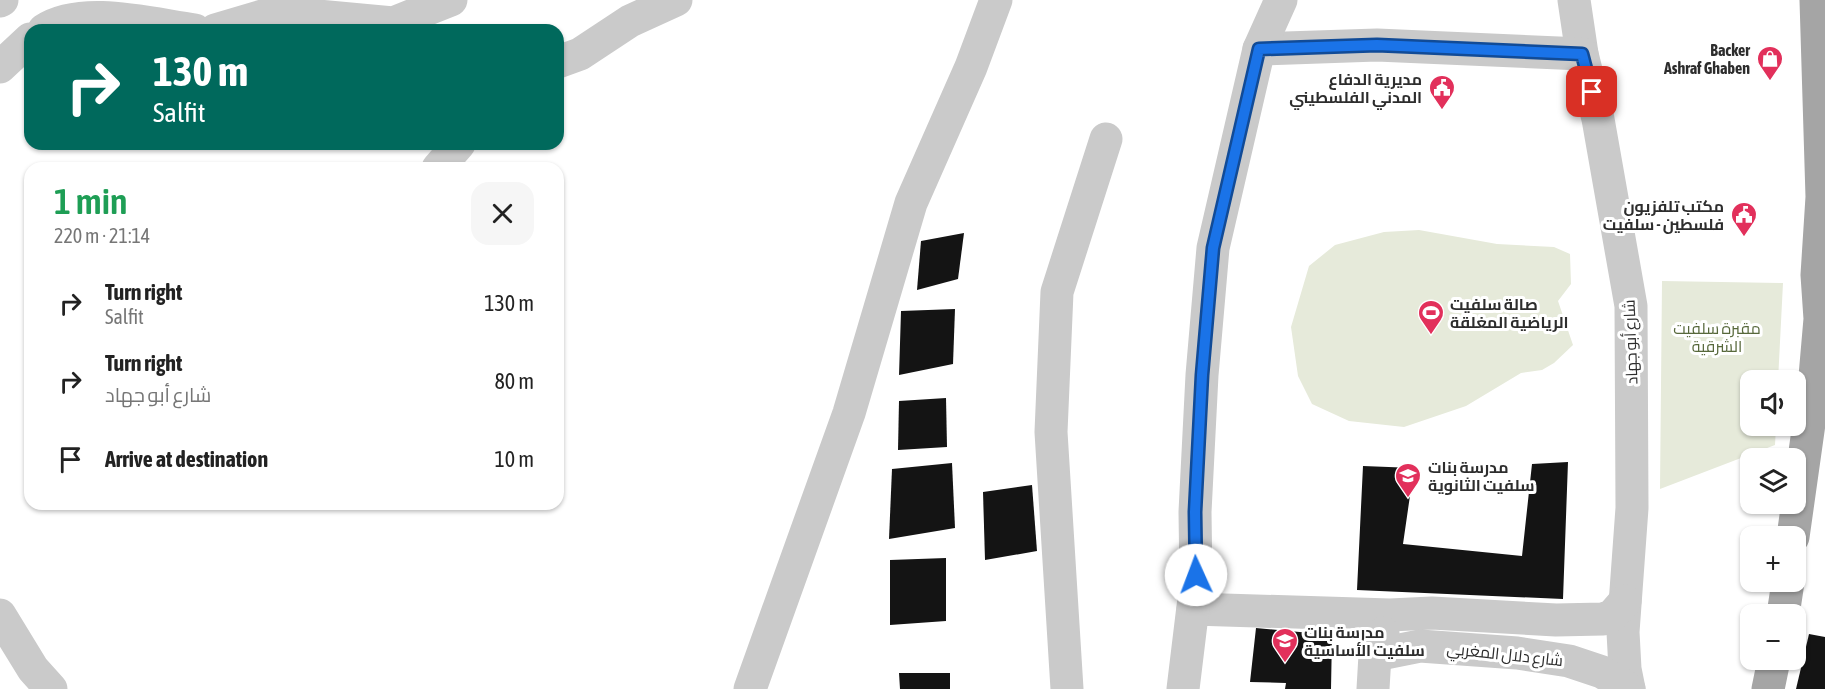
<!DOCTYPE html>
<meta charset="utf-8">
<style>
body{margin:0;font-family:"Asap Condensed",Cairo,sans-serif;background:#f6f6f6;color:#222;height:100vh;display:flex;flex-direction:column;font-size:22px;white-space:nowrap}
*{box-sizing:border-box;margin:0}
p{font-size:20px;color:#767676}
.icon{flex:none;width:33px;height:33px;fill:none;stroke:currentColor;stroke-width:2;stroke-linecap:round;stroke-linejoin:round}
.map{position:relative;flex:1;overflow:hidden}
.details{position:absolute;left:24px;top:162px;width:540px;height:348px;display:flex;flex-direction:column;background:#fff;border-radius:18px;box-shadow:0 2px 4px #0004}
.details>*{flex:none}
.top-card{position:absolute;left:24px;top:24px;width:540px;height:126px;border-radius:18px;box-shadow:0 2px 4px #0004;background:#00695c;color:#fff;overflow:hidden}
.buttons{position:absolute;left:1740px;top:370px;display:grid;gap:12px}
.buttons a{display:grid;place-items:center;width:66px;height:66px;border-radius:12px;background:#fff;box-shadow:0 2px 4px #0004;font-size:30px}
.pin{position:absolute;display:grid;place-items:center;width:51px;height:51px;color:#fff;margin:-26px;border-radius:12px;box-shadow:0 3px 9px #0006}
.me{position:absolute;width:66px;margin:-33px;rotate:358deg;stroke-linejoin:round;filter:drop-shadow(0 0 4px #0008)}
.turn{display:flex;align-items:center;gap:21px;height:126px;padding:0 30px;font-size:27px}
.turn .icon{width:78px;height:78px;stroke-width:2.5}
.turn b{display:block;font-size:42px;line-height:51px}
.round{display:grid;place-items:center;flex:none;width:63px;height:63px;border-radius:18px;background:#f6f6f6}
.head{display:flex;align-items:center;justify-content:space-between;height:102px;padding:0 30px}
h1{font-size:36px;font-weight:600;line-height:45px;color:#1e9e55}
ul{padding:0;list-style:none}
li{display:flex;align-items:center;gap:18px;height:78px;padding:0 30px}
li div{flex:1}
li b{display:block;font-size:22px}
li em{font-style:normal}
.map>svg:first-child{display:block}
.green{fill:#e6eada}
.building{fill:#141414}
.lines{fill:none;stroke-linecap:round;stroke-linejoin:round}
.minor{stroke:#cacaca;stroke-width:33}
.major{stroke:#a5a5a5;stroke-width:33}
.route-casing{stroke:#114b97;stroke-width:15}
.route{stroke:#1a73e8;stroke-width:10}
.labels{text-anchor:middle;stroke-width:6;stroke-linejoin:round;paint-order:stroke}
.poi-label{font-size:16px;font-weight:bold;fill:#2d2d2d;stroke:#fff;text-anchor:end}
.park-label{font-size:16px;fill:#57683b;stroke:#fff}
.street-label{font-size:16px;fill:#2d2d2d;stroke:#fff}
</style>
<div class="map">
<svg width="1825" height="689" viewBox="0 0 1825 689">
<rect width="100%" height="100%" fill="#fff"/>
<g class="green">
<polygon points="1419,230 1497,244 1554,247 1570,254 1571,284 1558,301 1573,345 1554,363 1542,370 1521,373 1466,406 1404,427 1349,421 1312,404 1298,376 1291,327 1309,266 1335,245 1384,232"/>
<polygon points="1662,281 1783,283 1778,381 1750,381 1750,426 1776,426 1775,445 1660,489"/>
</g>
<g class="building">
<polygon points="964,233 958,279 917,290 921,241"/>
<polygon points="955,309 953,364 899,375 901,311"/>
<polygon points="946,398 947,447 898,450 899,401"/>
<polygon points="1568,462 1563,599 1357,590 1363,466 1414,468 1403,544 1522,556 1532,464"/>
<polygon points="952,463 955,528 889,539 892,469"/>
<polygon points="1032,485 1037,551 985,560 983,492"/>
<polygon points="946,558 946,621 890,625 890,560"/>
<polygon points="1256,628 1332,635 1331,689 1285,689 1286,683 1250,682"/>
<polygon points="1809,634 1825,637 1825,689 1796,689"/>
<polygon points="899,673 950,673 950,689 900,689"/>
</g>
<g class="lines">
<g class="minor">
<polyline points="1574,0 1582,54 1598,119 1631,306 1632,508 1623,632 1625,669 1629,689"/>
<polyline points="0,1 2,0"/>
<path d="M44 30C82 5 151 24 195 30"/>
<polyline points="215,30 276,12 393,23 451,0"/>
<polyline points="1259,49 1377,45 1582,54"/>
<polyline points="558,62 580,54 630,21 676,0"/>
<polyline points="0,67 30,39"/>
<polyline points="438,168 459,144"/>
<polyline points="1193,609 1390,615 1432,613 1556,620 1603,619 1612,616 1625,601"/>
<polyline points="0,615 33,669 51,689"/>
<polyline points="1375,655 1420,646 1517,653 1569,661 1602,672 1629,689"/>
<polyline points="750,689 849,413 911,203 971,67 996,0"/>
<polyline points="1067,689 1051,432 1057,292 1106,139"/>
<polyline points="1183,689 1196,582 1195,512 1202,375 1213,248 1259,49 1281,0"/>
<polyline points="1373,689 1375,655 1383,633"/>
</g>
<g class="major">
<polyline points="1793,537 1814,388 1820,319 1817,275 1822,197 1816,0"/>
<polyline points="1783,615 1788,582"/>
<polyline points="1768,689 1774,660"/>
</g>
</g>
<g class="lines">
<defs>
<polyline id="route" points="1196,575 1195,512 1202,375 1213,248 1259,49 1377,45 1582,54 1592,92"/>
</defs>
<use href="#route" class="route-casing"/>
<use href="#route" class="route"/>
</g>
<defs>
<symbol id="shop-pin" viewBox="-11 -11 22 30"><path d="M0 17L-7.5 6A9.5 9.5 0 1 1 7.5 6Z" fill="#e2305b" stroke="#fff"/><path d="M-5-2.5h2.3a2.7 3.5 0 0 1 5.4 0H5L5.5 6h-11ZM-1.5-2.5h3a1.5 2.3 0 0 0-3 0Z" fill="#fff"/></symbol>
<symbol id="civic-pin" viewBox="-11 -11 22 30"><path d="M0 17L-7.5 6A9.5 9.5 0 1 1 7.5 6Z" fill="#e2305b" stroke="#fff"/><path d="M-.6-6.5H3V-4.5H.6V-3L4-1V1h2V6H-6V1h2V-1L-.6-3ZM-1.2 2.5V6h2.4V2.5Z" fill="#fff"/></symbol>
<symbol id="stadium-pin" viewBox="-11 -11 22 30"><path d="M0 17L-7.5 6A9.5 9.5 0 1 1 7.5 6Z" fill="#e2305b" stroke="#fff"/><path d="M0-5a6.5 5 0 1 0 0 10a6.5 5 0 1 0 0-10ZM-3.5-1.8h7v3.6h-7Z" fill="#fff"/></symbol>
<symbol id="school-pin" viewBox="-11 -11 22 30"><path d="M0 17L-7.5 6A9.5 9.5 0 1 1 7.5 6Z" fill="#e2305b" stroke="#fff"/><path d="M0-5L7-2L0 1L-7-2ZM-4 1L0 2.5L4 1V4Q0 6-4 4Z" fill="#fff"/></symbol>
</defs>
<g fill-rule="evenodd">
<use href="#shop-pin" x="1755" y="44" width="30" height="40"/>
<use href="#civic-pin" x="1427" y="73" width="30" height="40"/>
<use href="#civic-pin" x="1729" y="200" width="30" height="40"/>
<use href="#stadium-pin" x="1416" y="298" width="30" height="40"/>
<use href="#school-pin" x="1393" y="461" width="30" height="40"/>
<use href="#school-pin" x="1270" y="626" width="30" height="40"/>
</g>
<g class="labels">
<g class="poi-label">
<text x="1750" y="56">Backer<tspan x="1750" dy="18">Ashraf Ghaben</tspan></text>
<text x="1422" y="85">مديرية الدفاع<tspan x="1422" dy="18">المدني الفلسطيني</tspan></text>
<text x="1724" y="212">مكتب تلفزيون<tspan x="1724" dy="18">فلسطين - سلفيت</tspan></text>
<text x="1450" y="310" text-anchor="start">صالة سلفيت<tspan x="1450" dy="18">الرياضية المغلقة</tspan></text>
<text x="1428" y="473" text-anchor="start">مدرسة بنات<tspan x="1428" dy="18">سلفيت الثانوية</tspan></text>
<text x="1304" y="638" text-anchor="start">مدرسة بنات<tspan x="1304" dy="18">سلفيت الأساسية</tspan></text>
</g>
<g class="park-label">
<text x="1717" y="334">مقبرة سلفيت<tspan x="1717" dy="18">الشرقية</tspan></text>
</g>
<g class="street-label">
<text transform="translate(1630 342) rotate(-92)" y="6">شارع أبو جهاد</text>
<text transform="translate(1505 654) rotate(6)" y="6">شارع دلال المغربي</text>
</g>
</g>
</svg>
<div class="buttons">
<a><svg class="icon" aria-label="sound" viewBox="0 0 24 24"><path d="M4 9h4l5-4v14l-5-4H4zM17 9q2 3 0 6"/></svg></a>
<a><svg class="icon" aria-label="layers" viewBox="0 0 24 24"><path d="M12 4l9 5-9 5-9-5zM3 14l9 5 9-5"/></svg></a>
<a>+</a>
<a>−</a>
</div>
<div class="pin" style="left:1592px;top:92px;background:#d93025"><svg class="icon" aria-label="arrive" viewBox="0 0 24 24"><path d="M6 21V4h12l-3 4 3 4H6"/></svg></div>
<svg class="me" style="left:1196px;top:575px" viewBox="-20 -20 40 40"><circle r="19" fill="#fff"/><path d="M0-13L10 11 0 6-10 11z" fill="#1a73e8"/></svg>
<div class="top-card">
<div class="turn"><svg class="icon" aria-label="right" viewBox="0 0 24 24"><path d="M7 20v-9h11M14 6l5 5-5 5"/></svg><div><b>130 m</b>Salfit</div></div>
</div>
<section class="details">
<div class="head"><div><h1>1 min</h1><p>220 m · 21:14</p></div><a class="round"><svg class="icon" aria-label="close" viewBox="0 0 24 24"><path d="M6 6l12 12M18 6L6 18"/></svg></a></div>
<ul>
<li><svg class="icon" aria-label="right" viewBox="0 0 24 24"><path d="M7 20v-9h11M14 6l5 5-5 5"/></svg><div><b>Turn right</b><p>Salfit</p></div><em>130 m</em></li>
<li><svg class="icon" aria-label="right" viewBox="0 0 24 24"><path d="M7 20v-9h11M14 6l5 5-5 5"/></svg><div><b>Turn right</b><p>شارع أبو جهاد</p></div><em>80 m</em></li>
<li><svg class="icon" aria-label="arrive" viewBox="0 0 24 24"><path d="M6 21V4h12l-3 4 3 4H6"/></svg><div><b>Arrive at destination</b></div><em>10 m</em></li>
</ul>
</section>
</div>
